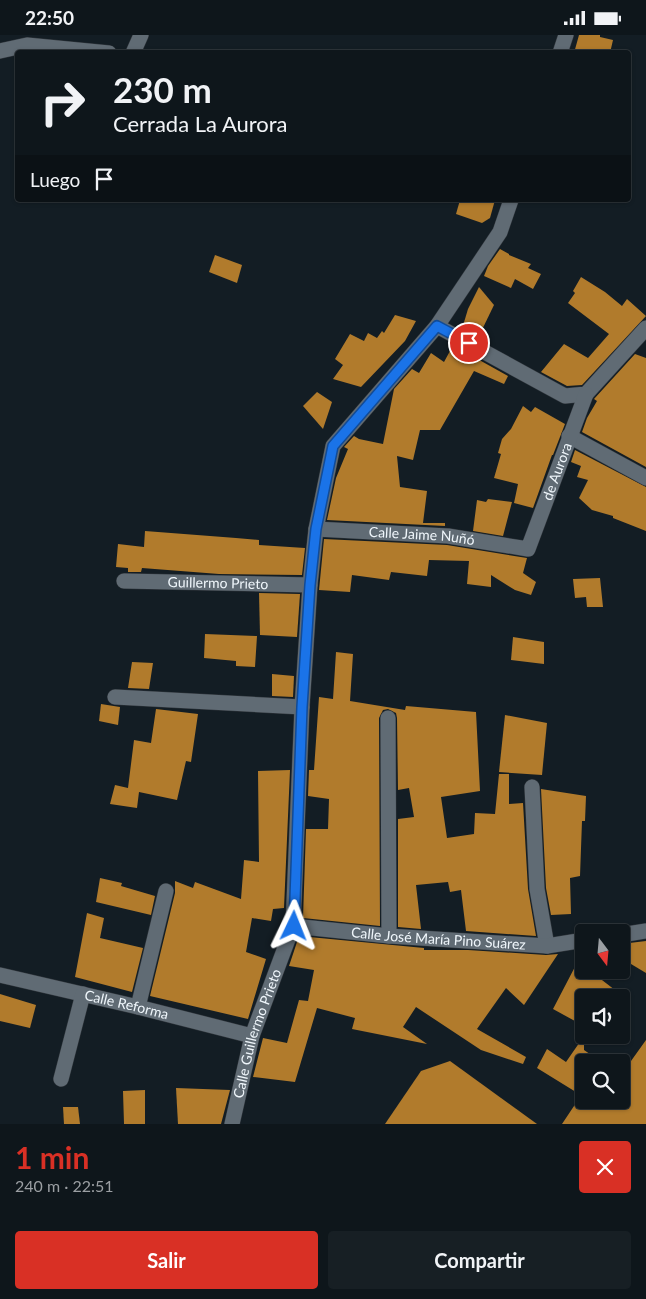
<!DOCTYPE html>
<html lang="es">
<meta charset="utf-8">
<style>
body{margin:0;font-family:Lato,sans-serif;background:#171f24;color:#f1f3f6;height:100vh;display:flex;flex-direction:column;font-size:19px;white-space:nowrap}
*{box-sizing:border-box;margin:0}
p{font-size:16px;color:#9b9fa3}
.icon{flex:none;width:28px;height:28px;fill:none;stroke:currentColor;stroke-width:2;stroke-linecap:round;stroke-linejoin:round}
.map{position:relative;height:1089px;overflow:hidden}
.side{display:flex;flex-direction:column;background:#0e161b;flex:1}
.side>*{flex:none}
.banner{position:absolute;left:15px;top:15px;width:616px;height:152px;border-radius:5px;box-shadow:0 1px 4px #0004,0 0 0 1px #2e353a;background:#0e161b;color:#f1f3f6;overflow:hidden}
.needle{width:32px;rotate:164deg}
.controls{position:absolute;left:575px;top:889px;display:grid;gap:10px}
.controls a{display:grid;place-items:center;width:55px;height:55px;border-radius:5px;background:#0e161b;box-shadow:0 1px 4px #0004,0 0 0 1px #2e353a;font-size:25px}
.pin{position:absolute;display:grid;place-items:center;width:42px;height:42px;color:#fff;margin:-21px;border:2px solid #fff;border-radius:50%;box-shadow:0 1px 5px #0007}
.me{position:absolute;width:55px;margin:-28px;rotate:2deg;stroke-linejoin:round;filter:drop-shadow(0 0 4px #0008)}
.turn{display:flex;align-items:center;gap:18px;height:105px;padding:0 15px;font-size:22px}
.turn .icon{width:65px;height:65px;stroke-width:2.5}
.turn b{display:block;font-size:35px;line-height:42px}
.then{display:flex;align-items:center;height:48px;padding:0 15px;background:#0003;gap:10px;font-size:19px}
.round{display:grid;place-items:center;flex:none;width:52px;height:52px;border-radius:5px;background:#171f24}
.head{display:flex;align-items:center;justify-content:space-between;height:85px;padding:0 15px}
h1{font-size:30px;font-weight:700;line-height:38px;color:#d93025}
.primary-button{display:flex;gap:10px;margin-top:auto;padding:10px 15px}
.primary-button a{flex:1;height:58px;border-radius:5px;background:#d93025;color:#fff;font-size:20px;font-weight:700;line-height:58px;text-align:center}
.primary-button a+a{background:#171f24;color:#f1f3f6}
.status{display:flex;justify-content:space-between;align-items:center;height:35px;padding:0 25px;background:#0e161b;direction:ltr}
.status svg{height:14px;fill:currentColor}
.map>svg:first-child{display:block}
.building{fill:#b17b2c}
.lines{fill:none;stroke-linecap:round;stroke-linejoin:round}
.minor-casing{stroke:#31373d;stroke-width:16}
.minor{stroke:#606b74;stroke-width:15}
.route-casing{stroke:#114b97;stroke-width:12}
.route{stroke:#1a73e8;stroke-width:9}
.labels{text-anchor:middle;stroke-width:4.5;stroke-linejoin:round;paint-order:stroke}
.street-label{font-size:14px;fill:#eff6fb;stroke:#0a141b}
</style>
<div class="status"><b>22:50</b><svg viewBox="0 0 49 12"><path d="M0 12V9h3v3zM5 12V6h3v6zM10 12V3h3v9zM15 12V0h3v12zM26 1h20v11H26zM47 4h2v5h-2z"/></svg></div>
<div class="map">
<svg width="646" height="1089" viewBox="0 0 646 1089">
<rect width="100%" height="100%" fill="#131d24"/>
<g class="building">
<polygon points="579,0 600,0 600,2 613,5 610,18 574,18"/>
<polygon points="460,165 495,165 490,183 482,188 456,179"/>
<polygon points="500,214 509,219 509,220 531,229 528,233 541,239 533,254 515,244 511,253 484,241 488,231"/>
<polygon points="215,220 242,230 237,248 209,237"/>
<polygon points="581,242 605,257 622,271 627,264 646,281 582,350 567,351 541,337 564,309 588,323 609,299 568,268 575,258 573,256"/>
<polygon points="479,252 494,270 478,303 462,294 468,274"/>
<polygon points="395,280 416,286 405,306 361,352 333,344 343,330 335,324 350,299 364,306 368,298 377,303 382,296 384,298"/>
<polygon points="456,312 508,341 504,349 474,336 440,395 420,395 413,425 397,421 400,452 427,456 423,488 445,488 445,491 327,485 336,443 348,414 344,412 354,401 359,404 383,409 394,354 412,334 419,338 431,318 444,327 450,316 454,319"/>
<polygon points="635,319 646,323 646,432 582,397 587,383 597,366 594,364"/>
<polygon points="317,357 332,367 323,394 303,371"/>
<polygon points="523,371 531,377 535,372 565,389 553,420 552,420 533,473 514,468 518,449 494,443 501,419 498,418 502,404 511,394"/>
<polygon points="575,415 646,452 646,496 613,483 613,481 592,475 579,463 588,445 577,442 581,431 571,427"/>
<polygon points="488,464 512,467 503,501 473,496 477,465 486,467"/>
<polygon points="145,496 236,503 259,505 259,510 305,513 302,540 219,539 142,533 141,537 128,537 128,533 116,532 118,509 144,512"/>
<polygon points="324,504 447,510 527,523 523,538 536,547 531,560 515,555 491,540 491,552 467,549 469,526 429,525 427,541 391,537 389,545 352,540 350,557 319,555"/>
<polygon points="600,543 603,572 587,572 586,562 575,563 573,544"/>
<polygon points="259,558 300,559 297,602 260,600"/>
<polygon points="205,599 257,601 255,632 236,631 236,626 204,623"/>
<polygon points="513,602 544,607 544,629 511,625"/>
<polygon points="336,617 353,619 350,666 405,675 406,671 476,677 480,756 441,762 447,803 474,799 475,778 495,779 499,739 509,739 509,769 523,768 528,854 536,901 466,896 461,855 450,857 448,847 416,850 421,894 398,892 398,784 414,782 409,753 398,755 397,683 396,678 388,674 383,675 379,683 380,891 303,883 306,794 328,794 329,764 308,761 309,735 314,735 319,662 333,664"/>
<polygon points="132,627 153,628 149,654 128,653"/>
<polygon points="272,639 294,641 293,662 272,661"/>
<polygon points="101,669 120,672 118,690 99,686"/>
<polygon points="156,674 198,679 191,727 186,726 177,765 139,757 137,773 110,769 115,750 128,753 134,705 151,708"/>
<polygon points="505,680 547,688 542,740 499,737"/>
<polygon points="290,735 284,873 273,874 271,886 252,883 246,917 266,924 248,984 150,961 175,858 175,846 193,853 195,847 241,864 244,825 259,827 258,736"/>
<polygon points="541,754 586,761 585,786 582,786 580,841 570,843 571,879 551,880 546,853"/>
<polygon points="100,843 122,848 121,851 155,861 151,880 96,867"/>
<polygon points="87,878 104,883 100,903 143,913 132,957 75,942"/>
<polygon points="299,901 424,913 424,915 468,915 546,920 558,919 524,970 506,953 477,994 526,1022 523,1029 481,1015 416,972 403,992 427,1009 352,994 355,983 317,973 295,1047 253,1042 263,1003 287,1008 299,965 308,966 314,935 289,931"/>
<polygon points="646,906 646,938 621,923 621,909"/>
<polygon points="578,926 584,931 584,935 589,935 624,962 584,962 584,991 553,974"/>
<polygon points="0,959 36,970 30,993 0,986"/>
<polygon points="584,1001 584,1015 603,1028 584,1028 584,1062 537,1033 547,1014 566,1027"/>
<polygon points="646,1005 646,1089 562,1089 578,1065 621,1065 621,1040"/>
<polygon points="450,1026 537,1089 385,1089 421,1036"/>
<polygon points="176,1053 230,1055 221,1089 178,1089"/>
<polygon points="145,1055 145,1089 124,1089 123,1056"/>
<polygon points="63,1072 78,1072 80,1089 64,1089"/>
</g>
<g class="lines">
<defs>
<g id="minor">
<polyline points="0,16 27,10 109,18"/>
<polyline points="133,18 141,0"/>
<polyline points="560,18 566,0"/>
<polyline points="437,291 565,361 586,359 646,293"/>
<polyline points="569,401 646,443"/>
<path id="s1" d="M316 494 448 501 528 514 586 359"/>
<path id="s2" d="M124 546 310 550"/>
<polyline points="115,662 302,672"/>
<polyline points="388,683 389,901"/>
<polyline points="532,752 537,854 547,911"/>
<path id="s3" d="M293 891 389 901 547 911 584 905"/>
<polyline points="621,900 646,896"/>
<path id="s4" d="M0 940 138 972 252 1001"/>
<polyline points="138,972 166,856"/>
<polyline points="61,1044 83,959"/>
<path id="s5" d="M232 1089 252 1001 293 891 302 672 310 550 316 494 333 411 437 291 500 197 511 165"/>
</g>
</defs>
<use href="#minor" class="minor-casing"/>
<use href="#minor" class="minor"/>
</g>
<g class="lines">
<defs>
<polyline id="route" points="294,891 302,672 310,550 316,494 333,411 437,291 469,308"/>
</defs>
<use href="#route" class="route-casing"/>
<use href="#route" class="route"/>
</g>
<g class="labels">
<g class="street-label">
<text dy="5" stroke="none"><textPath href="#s1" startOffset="296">de Aurora</textPath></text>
<text dy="5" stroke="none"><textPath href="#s1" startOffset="106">Calle Jaime Nuñó</textPath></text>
<text dy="5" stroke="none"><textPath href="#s2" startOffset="94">Guillermo Prieto</textPath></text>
<text dy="5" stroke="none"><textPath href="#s3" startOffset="146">Calle José María Pino Suárez</textPath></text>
<text dy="5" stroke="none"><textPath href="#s4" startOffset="130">Calle Reforma</textPath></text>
<text dy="5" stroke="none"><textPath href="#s5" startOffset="94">Calle Guillermo Prieto</textPath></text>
</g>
</g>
</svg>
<div class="controls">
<a><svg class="needle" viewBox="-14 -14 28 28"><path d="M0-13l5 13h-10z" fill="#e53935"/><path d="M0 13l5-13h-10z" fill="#9b9fa3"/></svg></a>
<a><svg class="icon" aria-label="sound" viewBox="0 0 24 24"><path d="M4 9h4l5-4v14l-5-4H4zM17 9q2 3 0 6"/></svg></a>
<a><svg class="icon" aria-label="search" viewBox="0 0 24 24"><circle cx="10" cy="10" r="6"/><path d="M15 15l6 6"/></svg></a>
</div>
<div class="pin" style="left:469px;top:308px;background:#d93025"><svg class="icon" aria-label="arrive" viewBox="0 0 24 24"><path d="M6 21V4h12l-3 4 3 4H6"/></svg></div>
<svg class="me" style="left:294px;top:891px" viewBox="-20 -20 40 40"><path d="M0-17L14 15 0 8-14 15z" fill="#1a73e8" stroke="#fff" stroke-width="4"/></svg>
<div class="banner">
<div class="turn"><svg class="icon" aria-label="right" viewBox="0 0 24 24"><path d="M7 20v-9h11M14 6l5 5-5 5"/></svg><div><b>230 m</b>Cerrada La Aurora</div></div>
<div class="then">Luego<svg class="icon" aria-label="arrive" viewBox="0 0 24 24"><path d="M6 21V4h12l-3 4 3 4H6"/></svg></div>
</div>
</div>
<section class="side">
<div class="head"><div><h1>1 min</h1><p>240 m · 22:51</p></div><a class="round" style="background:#d93025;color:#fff"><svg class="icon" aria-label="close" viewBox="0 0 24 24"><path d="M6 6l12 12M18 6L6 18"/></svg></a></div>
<div class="primary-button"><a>Salir</a><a>Compartir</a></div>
</section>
